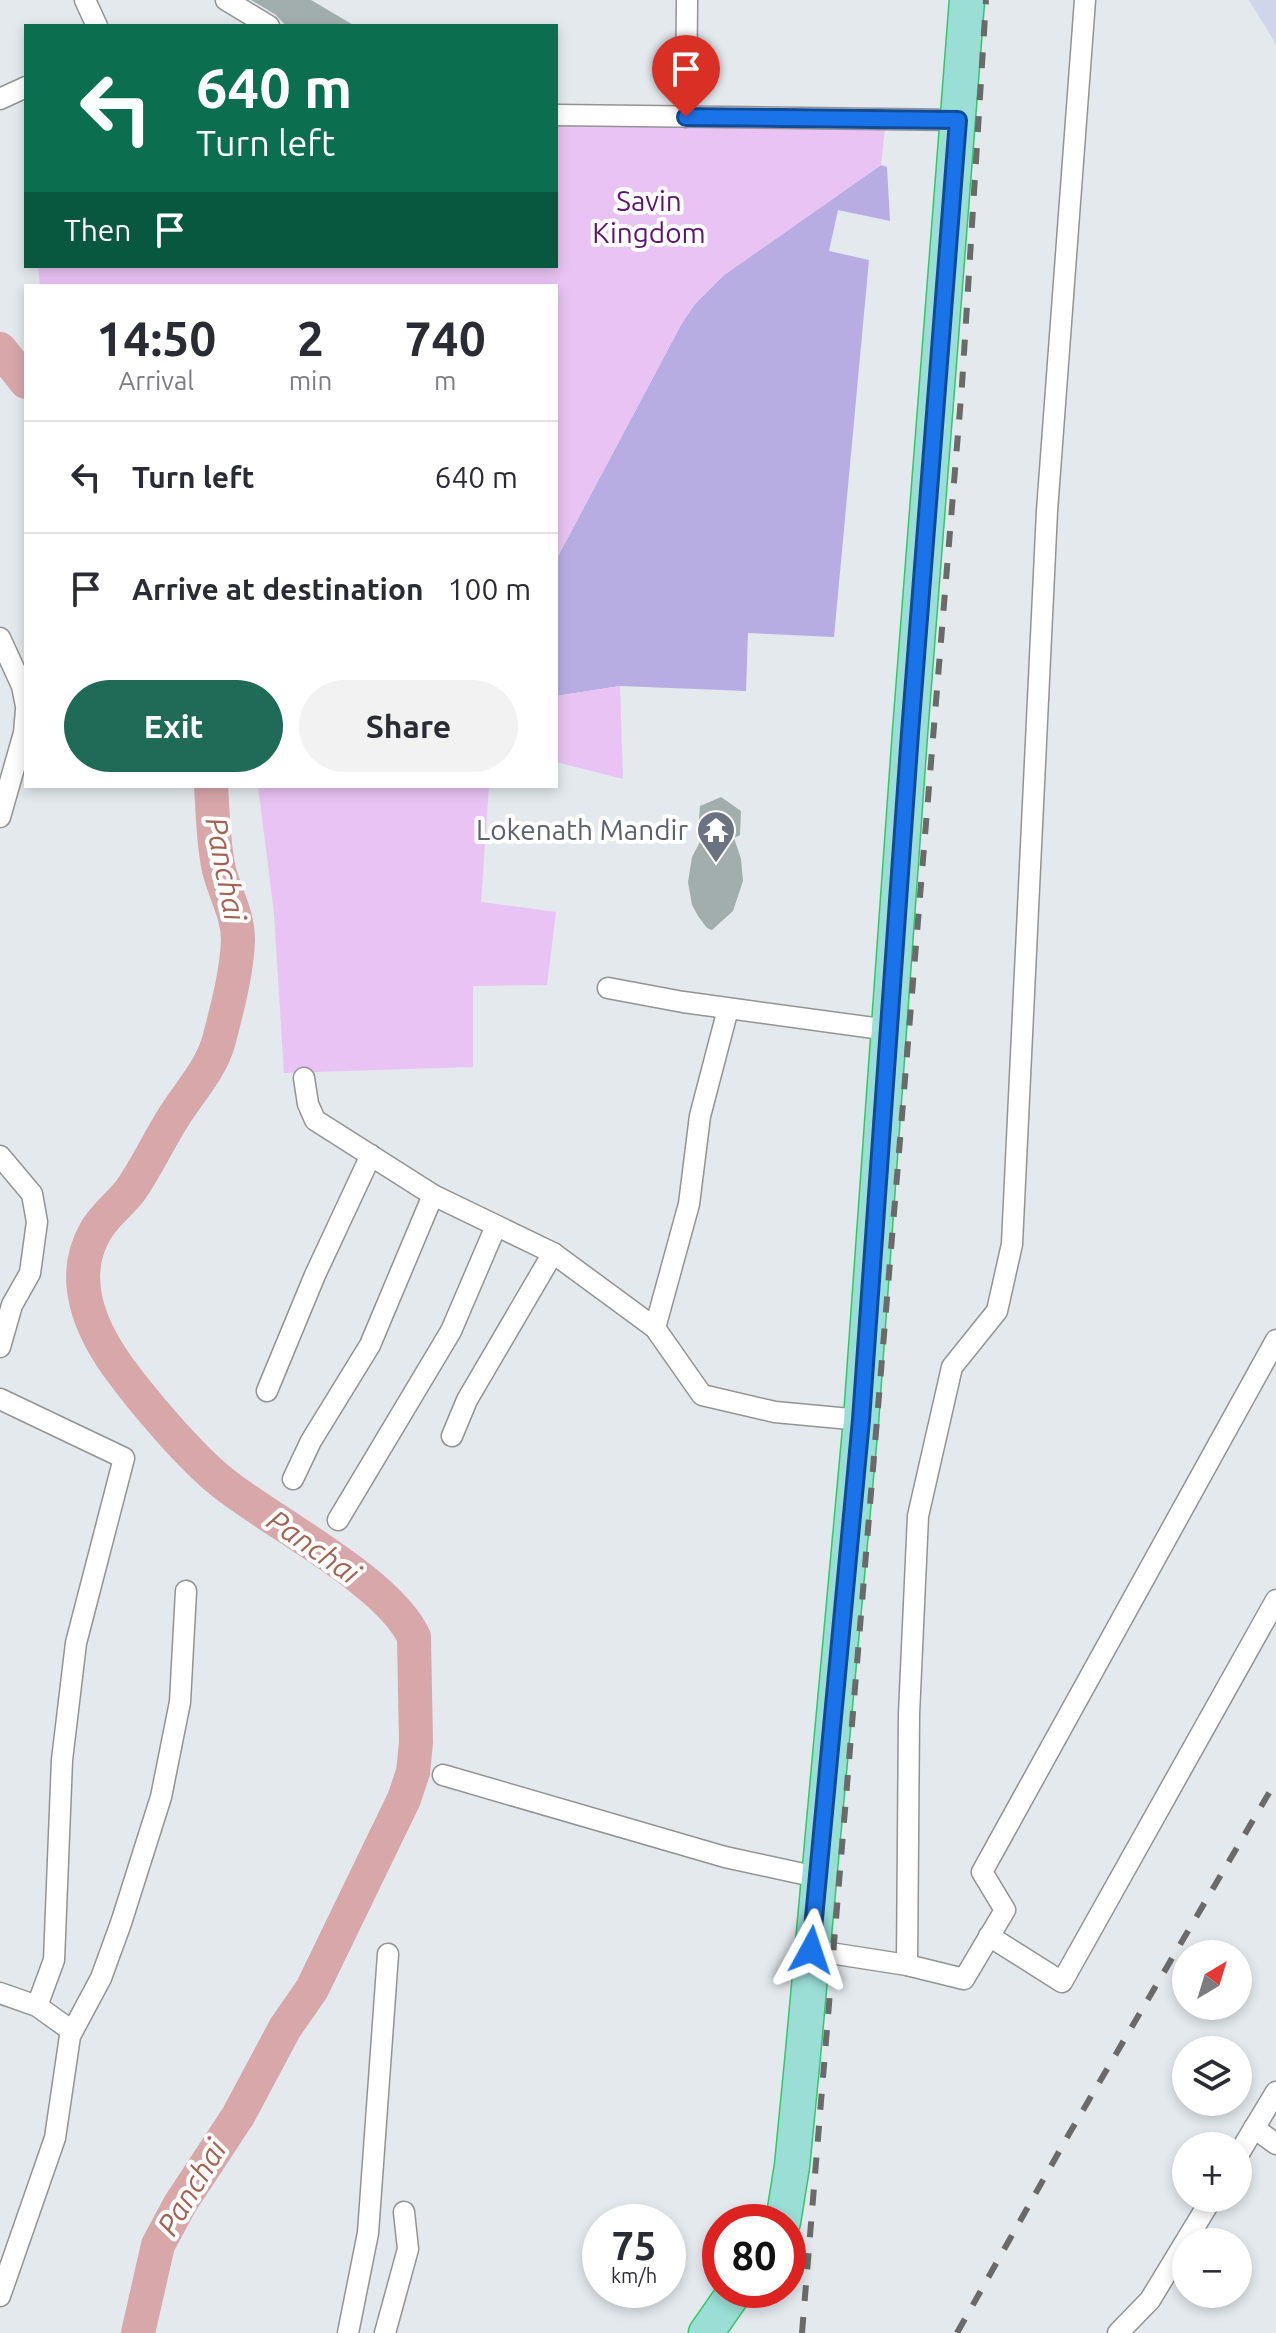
<!DOCTYPE html>
<meta charset="utf-8">
<style>
body{margin:0;font-family:Ubuntu,sans-serif;background:#f2f2f3;color:#2b2b33;height:100vh;display:flex;flex-direction:column;font-size:30px;white-space:nowrap}
*{box-sizing:border-box;margin:0}
p{font-size:26px;color:#7c7c81}
.icon{flex:none;width:44px;height:44px;fill:none;stroke:currentColor;stroke-width:2;stroke-linecap:round;stroke-linejoin:round}
.map{position:relative;flex:1;overflow:hidden}
.details{position:absolute;left:24px;top:284px;width:534px;height:504px;display:flex;flex-direction:column;background:#fff;border-radius:0px;box-shadow:0 4px 12px #0003}
.details>*{flex:none}
.top-card{position:absolute;left:24px;top:24px;width:534px;height:244px;border-radius:0px;box-shadow:0 4px 12px #0003;background:#0b6e4f;color:#fff;overflow:hidden}
.needle{width:52px;rotate:38deg}
.fabs{position:absolute;left:1172px;top:1940px;display:grid;gap:16px}
.fabs a{display:grid;place-items:center;width:80px;height:80px;border-radius:50%;background:#fff;box-shadow:0 4px 12px #0003;font-size:40px}
.speed{position:absolute;left:582px;top:2204px;display:flex;gap:16px;font-size:40px;font-weight:700;text-align:center}
.speed>*{display:grid;place-content:center;width:104px;height:104px;border-radius:50%;background:#fff;box-shadow:0 4px 12px #0003;line-height:1}
.speed small{font-size:20px;font-weight:400}
.speed .limit{border:12px solid #d22;background:#fff;color:#111}
.pin{position:absolute;display:grid;place-items:center;width:68px;height:68px;color:#fff;margin:-82px -34px;border-radius:50% 50% 50% 0;rotate:-45deg;box-shadow:0 0 8px #0007}
.pin .icon{rotate:45deg}
.me{position:absolute;width:88px;margin:-44px;rotate:5deg;stroke-linejoin:round;filter:drop-shadow(0 0 6px #0008)}
.turn{display:flex;align-items:center;gap:28px;height:168px;padding:0 40px;font-size:36px}
.turn .icon{width:104px;height:104px;stroke-width:2.5}
.turn b{display:block;font-size:56px;line-height:68px}
.then{display:flex;align-items:center;height:76px;padding:0 40px;background:#0003;gap:16px;font-size:30px}
.eta{display:flex;justify-content:space-evenly;align-items:center;height:136px;text-align:center}
.eta b{font-size:48px;font-weight:700;line-height:56px}
.cta{display:flex;gap:16px;margin-top:auto;padding:16px 40px}
.cta a{flex:1;height:92px;border-radius:48px;background:#206a58;color:#fff;font-size:32px;font-weight:700;line-height:92px;text-align:center}
.cta a+a{background:#f2f2f3;color:#2b2b33}
ul{padding:0;list-style:none}
li{display:flex;align-items:center;gap:24px;height:112px;padding:0 40px;border-top:2px solid #e1e1e2}
li div{flex:1}
li b{display:block;font-size:30px}
li em{font-style:normal}
.map>svg:first-child{display:block}
.farmland{fill:#cfd5ea}
.grass{fill:#b8ade3}
.park{fill:#e9c3f4}
.lines{fill:none;stroke-linecap:round;stroke-linejoin:round}
.river{stroke:#d7a7aa;stroke-width:34}
.building{fill:#a2adae}
.minor-casing{stroke:#939393;stroke-width:23}
.trunk-casing{stroke:#33c768;stroke-width:37}
.minor{stroke:#fff;stroke-width:20}
.trunk{stroke:#9aded6;stroke-width:34}
.rail{stroke:#6a6a6a;stroke-width:6;stroke-dasharray:16 16;stroke-linecap:butt}
.route-casing{stroke:#114b97;stroke-width:20}
.route{stroke:#1a73e8;stroke-width:14}
.labels{text-anchor:middle;stroke-width:8;stroke-linejoin:round;paint-order:stroke}
.park-label{font-size:28px;fill:#5c1570;stroke:#fff}
.worship-label{font-size:28px;fill:#5b616d;stroke:#fff;text-anchor:end}
.water-label{font-size:30px;font-style:italic;fill:#a36252;stroke:#fff}
</style>
<div class="map">
<svg width="1276" height="2333" viewBox="0 0 1276 2333">
<rect width="100%" height="100%" fill="#e3e9ed"/>
<polygon class="farmland" points="1249,0 1276,0 1276,44"/>
<polygon class="grass" points="881,165 887,167 890,221 838,210 829,251 869,260 834,637 748,633 746,691 620,686 556,696 556,560 682,323 695,304 724,275"/>
<g class="park">
<polygon points="556,121 885,127 881,165 724,275 695,304 682,323 556,560 556,286 40,286 38,266 556,266"/>
<polygon points="620,686 623,779 556,762 556,696"/>
<polygon points="258,786 489,786 481,902 556,912 547,985 473,986 473,1067 284,1073 274,913"/>
</g>
<g class="lines">
<g class="river">
<polyline points="0,349 26,382"/>
<path d="M138 2333 158 2245 180 2204 238 2116 285 2028 312 1989 404 1799 413 1772 416 1743 414 1637C388 1581 273 1523 223 1483 190 1457 143 1401 118 1367 90 1328 69 1278 95 1232 103 1217 119 1205 130 1191 146 1168 158 1142 173 1118 189 1092 211 1070 219 1040 227 1009 237 972 238 940 238 914 225 894 219 870 213 843 213 814 211 786"/>
</g>
</g>
<g class="building">
<polygon points="251,0 311,0 355,26 286,26 276,15"/>
<polygon points="721,797 741,811 740,835 734,838 741,859 743,881 733,911 712,930 707,928 698,916 692,905 688,882 692,857 703,836 698,832 700,806"/>
</g>
<g class="lines">
<defs>
<g id="minor">
<polyline points="85,0 97,26"/>
<polyline points="226,0 269,26"/>
<polyline points="0,99 26,87"/>
<polyline points="556,115 958,120"/>
<polyline points="686,117 687,0"/>
<polyline points="0,638 22,686 26,706"/>
<polyline points="0,817 24,733 26,710"/>
<polyline points="608,988 683,1002 889,1030"/>
<polyline points="304,1078 308,1104 315,1120 433,1195 553,1253 655,1328 702,1395 775,1412 861,1420"/>
<polyline points="0,1156 32,1194 37,1222 30,1273 12,1305 0,1347"/>
<polyline points="655,1328 689,1204 700,1116 728,1009"/>
<polyline points="267,1391 315,1275 371,1155"/>
<polyline points="0,1399 124,1458 76,1643 62,1760 54,1960 37,2006"/>
<polyline points="452,1436 467,1400 553,1253"/>
<polyline points="293,1479 311,1441 370,1345 433,1195"/>
<polyline points="338,1520 451,1331 496,1226"/>
<polyline points="443,1775 725,1857 817,1877"/>
<polyline points="989,1936 1062,1982 1276,1600"/>
<polyline points="811,1950 907,1965 964,1979 1005,1910 982,1872 1276,1340"/>
<polyline points="907,1965 909,1714 918,1516 952,1367 997,1311 1012,1244 1047,511 1085,0"/>
<polyline points="0,1993 37,2006 72,2031"/>
<polyline points="1254,2128 1276,2144"/>
<polyline points="1238,2155 1276,2092"/>
<polyline points="0,2296 55,2138 70,2036 101,1978 121,1923 161,1797 180,1702 186,1591"/>
<polyline points="348,2333 368,2233 388,1954"/>
<polyline points="385,2333 408,2249 404,2212"/>
<polyline points="1118,2333 1150,2300 1212,2198"/>
</g>
<g id="trunk">
<polyline points="783,2222 792,2166 802,2064 861,1420 910,733 967,0"/>
<polyline points="706,2333 736,2290"/>
</g>
</defs>
<use href="#minor" class="minor-casing"/>
<use href="#trunk" class="trunk-casing"/>
<use href="#minor" class="minor"/>
<use href="#trunk" class="trunk"/>
<g class="rail">
<polyline points="802,2333 962,385 986,0"/>
<polyline points="957,2333 1069,2134 1276,1781"/>
</g>
</g>
<g class="lines">
<defs>
<polyline id="route" points="686,117 958,120 910,733 861,1420 811,1950"/>
</defs>
<use href="#route" class="route-casing"/>
<use href="#route" class="route"/>
</g>
<defs>
<symbol id="temple-pin" viewBox="-11 -11 22 30"><path d="M0 17L-7.5 6A9.5 9.5 0 1 1 7.5 6Z" fill="#6b7280" stroke="#fff"/><path d="M0-6L5-2H3V0L6.5 2.5H4V6H1.5V3h-3V6H-4V2.5H-6.5L-3 0V-2H-5Z" fill="#fff"/></symbol>
</defs>
<g fill-rule="evenodd">
<use href="#temple-pin" x="694" y="808" width="44" height="60"/>
</g>
<g class="labels">
<g class="park-label">
<text x="649" y="211">Savin<tspan x="649" dy="32">Kingdom</tspan></text>
</g>
<g class="worship-label">
<text x="688" y="840">Lokenath Mandir</text>
</g>
<g class="water-label">
<text transform="translate(225 869) rotate(79)" y="10">Panchai</text>
<text transform="translate(313 1547) rotate(35)" y="10">Panchai</text>
<text transform="translate(192 2188) rotate(-59)" y="10">Panchai</text>
</g>
</g>
</svg>
<div class="fabs">
<a><svg class="needle" viewBox="-14 -14 28 28"><path d="M0-13l5 13h-10z" fill="#e53935"/><path d="M0 13l5-13h-10z" fill="#7c7c81"/></svg></a>
<a><svg class="icon" aria-label="layers" viewBox="0 0 24 24"><path d="M12 4l9 5-9 5-9-5zM3 14l9 5 9-5"/></svg></a>
<a>+</a>
<a>−</a>
</div>
<div class="speed"><div>75<small>km/h</small></div><div class="limit">80</div></div>
<div class="pin" style="left:686px;top:117px;background:#d93025"><svg class="icon" aria-label="arrive" viewBox="0 0 24 24"><path d="M6 21V4h12l-3 4 3 4H6"/></svg></div>
<svg class="me" style="left:811px;top:1950px" viewBox="-20 -20 40 40"><path d="M0-17L14 15 0 8-14 15z" fill="#1a73e8" stroke="#fff" stroke-width="4"/></svg>
<div class="top-card">
<div class="turn"><svg class="icon" aria-label="left" viewBox="0 0 24 24"><path d="M17 20v-9H6M10 6l-5 5 5 5"/></svg><div><b>640 m</b>Turn left</div></div>
<div class="then">Then<svg class="icon" aria-label="arrive" viewBox="0 0 24 24"><path d="M6 21V4h12l-3 4 3 4H6"/></svg></div>
</div>
<section class="details">
<div class="eta">
<div><b>14:50</b><p>Arrival</p></div>
<div><b>2</b><p>min</p></div>
<div><b>740</b><p>m</p></div>
</div>
<ul>
<li><svg class="icon" aria-label="left" viewBox="0 0 24 24"><path d="M17 20v-9H6M10 6l-5 5 5 5"/></svg><div><b>Turn left</b></div><em>640 m</em></li>
<li><svg class="icon" aria-label="arrive" viewBox="0 0 24 24"><path d="M6 21V4h12l-3 4 3 4H6"/></svg><div><b>Arrive at destination</b></div><em>100 m</em></li>
</ul>
<div class="cta"><a>Exit</a><a>Share</a></div>
</section>
</div>
